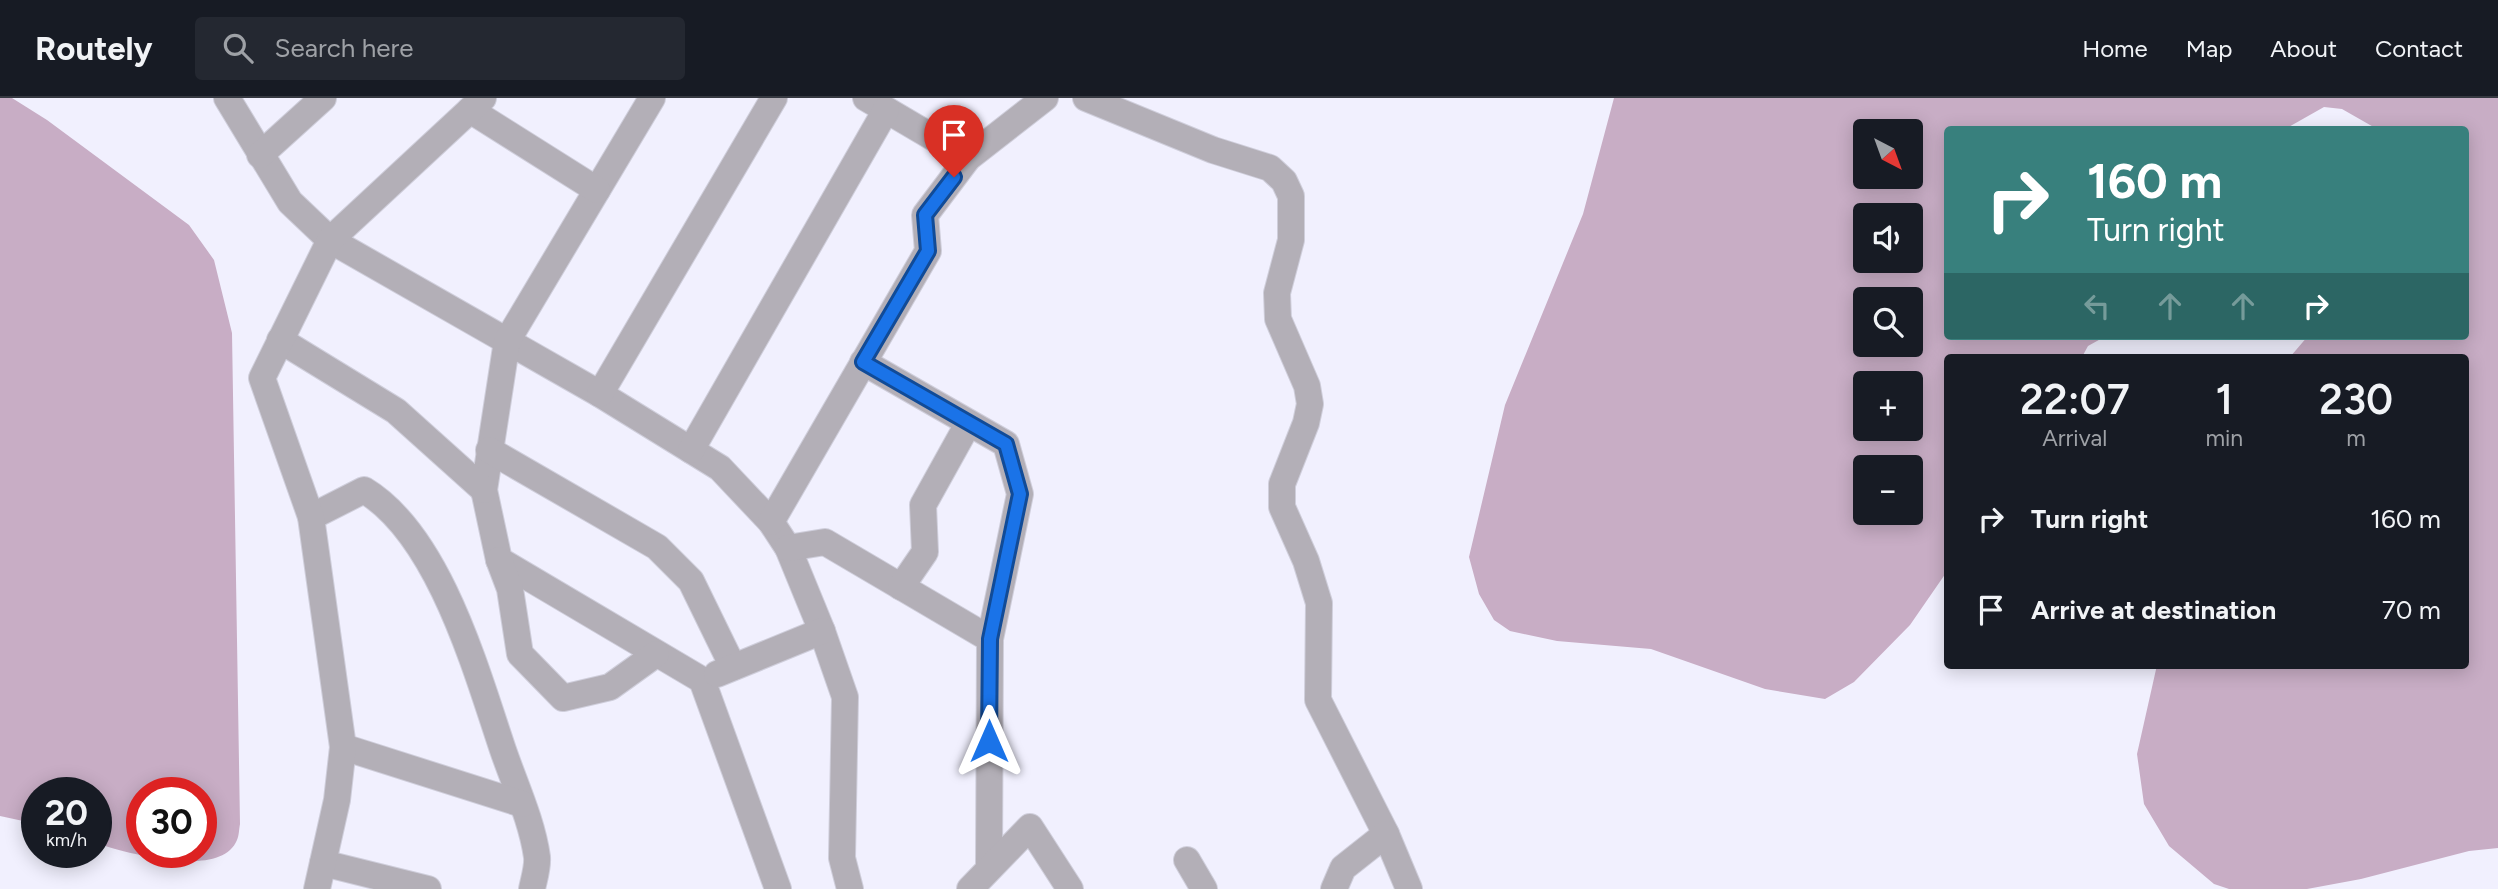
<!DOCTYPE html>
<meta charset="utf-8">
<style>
body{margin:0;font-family:Figtree,sans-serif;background:#242831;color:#f1f3f6;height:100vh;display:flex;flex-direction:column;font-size:26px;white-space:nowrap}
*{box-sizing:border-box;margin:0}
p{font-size:23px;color:#9ea1a6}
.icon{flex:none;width:38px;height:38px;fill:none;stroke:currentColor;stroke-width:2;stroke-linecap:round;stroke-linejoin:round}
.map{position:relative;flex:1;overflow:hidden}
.drawer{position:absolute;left:1944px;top:256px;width:525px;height:315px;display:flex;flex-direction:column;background:#171b24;border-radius:7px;box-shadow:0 4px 18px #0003}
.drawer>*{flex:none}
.banner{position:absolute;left:1944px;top:28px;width:525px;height:214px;border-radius:7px;box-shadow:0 4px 18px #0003;background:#38807d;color:#fff;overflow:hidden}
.needle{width:46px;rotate:139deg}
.fabs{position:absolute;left:1853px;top:21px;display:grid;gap:14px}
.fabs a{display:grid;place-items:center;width:70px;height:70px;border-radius:7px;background:#171b24;box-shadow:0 4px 18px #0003;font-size:35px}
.speed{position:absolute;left:21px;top:679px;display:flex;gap:14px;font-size:35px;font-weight:700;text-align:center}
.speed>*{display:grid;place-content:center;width:91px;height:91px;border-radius:50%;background:#171b24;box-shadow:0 4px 18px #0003;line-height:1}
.speed small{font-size:18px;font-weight:400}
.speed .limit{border:10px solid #d22;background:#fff;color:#111}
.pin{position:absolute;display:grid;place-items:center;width:60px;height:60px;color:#fff;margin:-72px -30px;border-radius:50% 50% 50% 0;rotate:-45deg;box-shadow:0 0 7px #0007}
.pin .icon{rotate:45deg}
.me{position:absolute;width:77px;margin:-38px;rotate:0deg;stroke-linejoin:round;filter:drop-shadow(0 0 5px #0008)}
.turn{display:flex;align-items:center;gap:24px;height:147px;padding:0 28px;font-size:32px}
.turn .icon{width:91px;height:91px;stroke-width:2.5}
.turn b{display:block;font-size:49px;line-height:60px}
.lanes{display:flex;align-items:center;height:66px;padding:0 28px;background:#0003;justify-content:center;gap:35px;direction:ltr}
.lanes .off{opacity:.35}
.eta{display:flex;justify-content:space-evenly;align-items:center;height:119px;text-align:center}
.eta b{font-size:42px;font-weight:600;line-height:49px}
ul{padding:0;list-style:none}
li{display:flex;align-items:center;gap:21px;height:91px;padding:0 28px}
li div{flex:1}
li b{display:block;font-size:26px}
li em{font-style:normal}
header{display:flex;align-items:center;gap:42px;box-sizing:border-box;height:98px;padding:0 35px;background:#171b24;border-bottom:2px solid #363941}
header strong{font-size:33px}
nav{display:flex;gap:38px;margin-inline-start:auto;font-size:24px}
.search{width:490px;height:63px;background:#242831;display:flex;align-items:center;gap:18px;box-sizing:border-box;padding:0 24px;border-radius:7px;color:#9ea1a6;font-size:26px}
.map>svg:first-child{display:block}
.forest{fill:#c8adc5;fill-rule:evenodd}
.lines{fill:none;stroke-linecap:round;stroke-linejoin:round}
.minor-casing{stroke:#cfcedb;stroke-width:28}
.minor{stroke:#b3afb7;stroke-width:26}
.route-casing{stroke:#114b97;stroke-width:18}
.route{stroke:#1a73e8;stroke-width:12}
</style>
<header>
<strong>Routely</strong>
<div class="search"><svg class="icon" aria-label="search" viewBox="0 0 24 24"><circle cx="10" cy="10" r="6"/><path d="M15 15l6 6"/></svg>Search here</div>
<nav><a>Home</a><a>Map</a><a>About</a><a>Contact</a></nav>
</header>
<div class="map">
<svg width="2498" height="791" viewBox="0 0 2498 791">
<rect width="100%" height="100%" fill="#f1f0fe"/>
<g class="forest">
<path d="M0 0H12L47 22 189 127 214 162 232 235 240 726C239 731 239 738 237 742 221 782 126 755 96 745V695H37V726L0 718ZM142 695H201V754H142Z"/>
<path d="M1614 0H2498V750L2469 753 2361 781 2307 791H2229L2214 786 2169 748 2144 706 2137 656 2157 567H2466V259H2290L2308 238H2466V32L2377 31 2342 11 2324 9 2285 31 1948 32V238H2106L2088 248 2082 259H1948V472L1910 527 1854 584 1825 601 1765 591 1651 551 1557 543 1510 533 1494 522 1479 496 1469 459 1505 307 1583 116ZM1866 33H1911V79H1866ZM1866 117H1911V163H1866ZM1866 201H1911V247H1866ZM1866 285H1911V331H1866ZM1866 369H1911V415H1866Z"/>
</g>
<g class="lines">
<defs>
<g id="minor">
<polyline points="227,0 290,104 330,142 600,296 720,370 771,424 788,450 822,533 845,599 842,760 850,791"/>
<polyline points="652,0 507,243 484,392 499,462 702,582 778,791"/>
<polyline points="866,0 968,60"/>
<polyline points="1086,0 1213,52 1270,70 1284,83 1291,98 1291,142 1277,195 1278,221 1307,288 1310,306 1306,325 1282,386 1282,409 1306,463 1319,505 1318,602 1386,736 1409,791"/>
<polyline points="470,12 597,92"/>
<polyline points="260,57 323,0"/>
<polyline points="280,242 396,313 484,392"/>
<polyline points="863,264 1006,346 1020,396 990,541 989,769"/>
<polyline points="600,296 774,0"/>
<polyline points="489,352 657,449 691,483 733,569"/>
<polyline points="691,352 886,12"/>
<path d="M311 419 364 392C439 437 476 572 503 652 515 687 532 723 537 759 538 769 534 781 532 791"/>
<polyline points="771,424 928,153 925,117 968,60 1045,0"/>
<polyline points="788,450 825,444 990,541"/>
<polyline points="499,462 510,491 520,556 563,600 610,589 656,556"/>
<polyline points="901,489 925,454 923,407 968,326"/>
<polyline points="717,576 822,533"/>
<polyline points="343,649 522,706"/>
<polyline points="1187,762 1204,791"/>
<polyline points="323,765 428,791"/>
<polyline points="317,791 337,702 343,649 311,419 262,280 330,142 483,0"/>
<polyline points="970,791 1030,729 1070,791"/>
<polyline points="1334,791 1343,770 1386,736"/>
</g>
</defs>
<use href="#minor" class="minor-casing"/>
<use href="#minor" class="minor"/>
</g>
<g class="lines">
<defs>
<polyline id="route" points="954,79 925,117 928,153 863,264 1006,346 1020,396 990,541 989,643"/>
</defs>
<use href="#route" class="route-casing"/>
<use href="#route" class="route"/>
</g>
</svg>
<div class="fabs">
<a><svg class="needle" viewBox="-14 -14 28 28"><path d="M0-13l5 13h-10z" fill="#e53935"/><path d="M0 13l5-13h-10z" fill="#9ea1a6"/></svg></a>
<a><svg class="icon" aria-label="sound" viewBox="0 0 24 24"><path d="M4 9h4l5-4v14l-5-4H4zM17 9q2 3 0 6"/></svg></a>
<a><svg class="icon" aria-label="search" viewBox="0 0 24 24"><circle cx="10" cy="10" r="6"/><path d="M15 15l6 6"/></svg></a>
<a>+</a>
<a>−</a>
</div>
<div class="speed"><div>20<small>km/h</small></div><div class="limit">30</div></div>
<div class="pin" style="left:954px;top:79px;background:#d93025"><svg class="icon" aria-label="arrive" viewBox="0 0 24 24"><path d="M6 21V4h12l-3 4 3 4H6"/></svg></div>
<svg class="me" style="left:989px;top:643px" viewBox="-20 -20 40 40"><path d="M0-17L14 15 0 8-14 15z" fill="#1a73e8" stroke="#fff" stroke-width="4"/></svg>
<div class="banner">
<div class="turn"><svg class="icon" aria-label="right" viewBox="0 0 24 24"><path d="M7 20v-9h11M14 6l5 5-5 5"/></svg><div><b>160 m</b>Turn right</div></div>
<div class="lanes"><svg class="icon off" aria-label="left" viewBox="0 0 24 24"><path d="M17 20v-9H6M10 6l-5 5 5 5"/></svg><svg class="icon off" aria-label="ahead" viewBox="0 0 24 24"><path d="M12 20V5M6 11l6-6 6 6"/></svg><svg class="icon off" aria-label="ahead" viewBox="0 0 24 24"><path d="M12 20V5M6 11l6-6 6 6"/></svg><svg class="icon" aria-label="right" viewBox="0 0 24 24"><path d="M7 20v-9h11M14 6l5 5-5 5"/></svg></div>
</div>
<section class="drawer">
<div class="eta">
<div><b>22:07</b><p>Arrival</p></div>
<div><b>1</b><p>min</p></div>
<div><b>230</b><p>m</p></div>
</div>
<ul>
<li><svg class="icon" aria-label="right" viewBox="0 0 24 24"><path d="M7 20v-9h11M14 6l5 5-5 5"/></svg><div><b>Turn right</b></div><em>160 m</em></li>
<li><svg class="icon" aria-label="arrive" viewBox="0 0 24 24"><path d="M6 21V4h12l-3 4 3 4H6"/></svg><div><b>Arrive at destination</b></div><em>70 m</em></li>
</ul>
</section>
</div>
